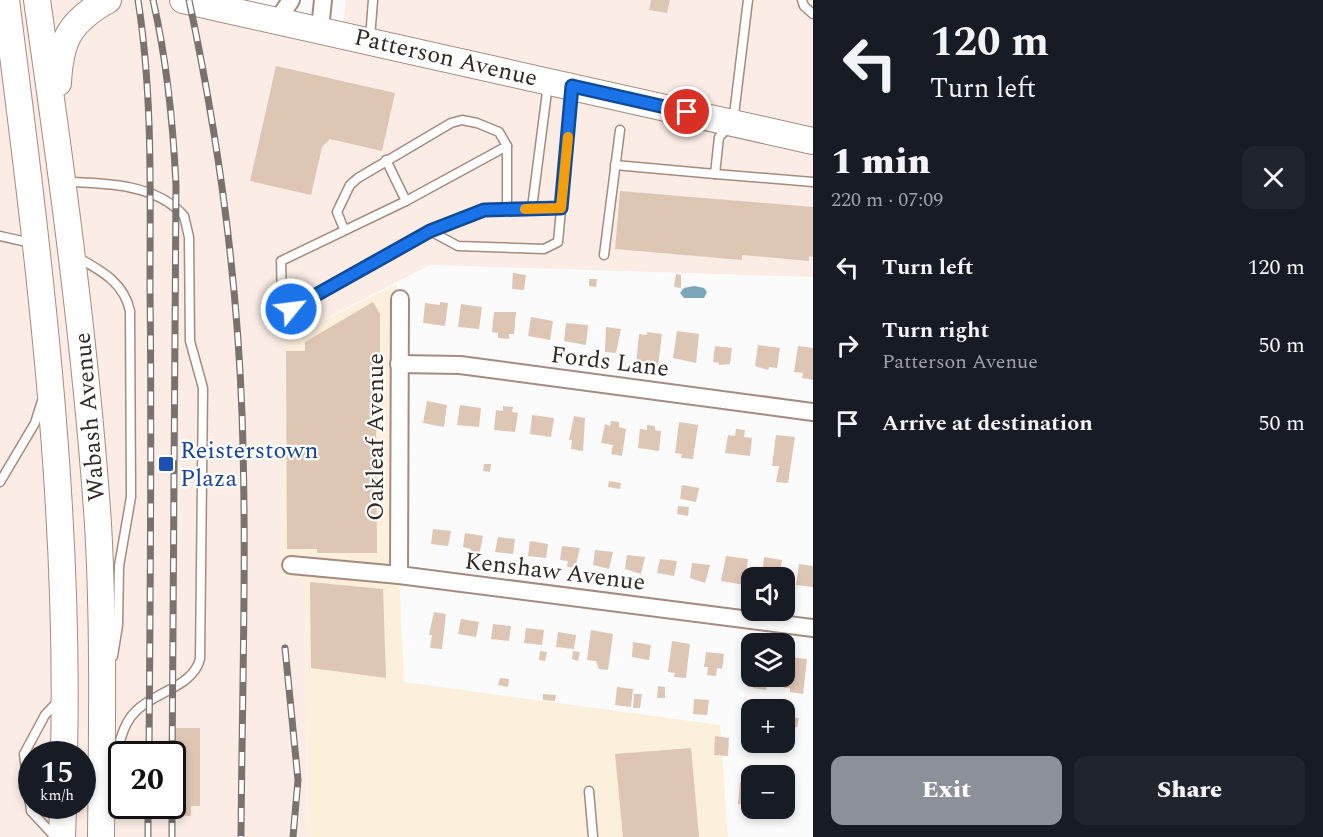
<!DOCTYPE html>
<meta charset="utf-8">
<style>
body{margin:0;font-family:Spectral,serif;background:#20242c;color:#f1f3f6;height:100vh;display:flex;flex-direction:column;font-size:22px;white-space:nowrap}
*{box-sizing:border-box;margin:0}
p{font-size:20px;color:#9ea1a6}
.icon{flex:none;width:33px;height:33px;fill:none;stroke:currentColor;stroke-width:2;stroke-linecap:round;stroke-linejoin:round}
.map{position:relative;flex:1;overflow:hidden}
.side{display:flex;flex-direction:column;background:#171b24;width:510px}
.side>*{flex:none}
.hud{background:#171b24;color:#f1f3f6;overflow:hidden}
.buttons{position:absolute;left:741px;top:567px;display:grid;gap:12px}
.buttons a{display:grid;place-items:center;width:54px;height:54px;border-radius:12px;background:#171b24;box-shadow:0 3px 9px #0003;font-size:30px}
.speed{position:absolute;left:18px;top:741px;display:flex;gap:12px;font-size:30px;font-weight:700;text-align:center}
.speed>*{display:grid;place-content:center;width:78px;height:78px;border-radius:50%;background:#171b24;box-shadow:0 3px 9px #0003;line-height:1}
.speed small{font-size:15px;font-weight:400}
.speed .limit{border:3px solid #111;border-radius:9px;background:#fff;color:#111}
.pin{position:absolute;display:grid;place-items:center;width:51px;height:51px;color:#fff;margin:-26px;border:3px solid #fff;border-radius:50%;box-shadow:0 2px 6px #0007}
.me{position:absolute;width:66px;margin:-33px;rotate:61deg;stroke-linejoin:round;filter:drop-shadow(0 0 4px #0008)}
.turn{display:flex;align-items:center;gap:21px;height:126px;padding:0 18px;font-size:27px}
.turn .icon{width:78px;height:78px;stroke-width:2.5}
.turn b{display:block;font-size:42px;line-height:51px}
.round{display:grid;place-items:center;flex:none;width:63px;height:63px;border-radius:12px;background:#20242c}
.head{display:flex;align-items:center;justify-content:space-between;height:102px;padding:0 18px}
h1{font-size:36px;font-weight:800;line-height:45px}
.action{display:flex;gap:12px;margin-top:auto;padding:12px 18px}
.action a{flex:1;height:69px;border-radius:12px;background:#8c9099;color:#fff;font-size:24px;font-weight:800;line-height:69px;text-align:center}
.action a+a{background:#20242c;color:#f1f3f6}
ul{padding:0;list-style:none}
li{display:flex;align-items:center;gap:18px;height:78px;padding:0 18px}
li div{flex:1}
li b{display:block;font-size:22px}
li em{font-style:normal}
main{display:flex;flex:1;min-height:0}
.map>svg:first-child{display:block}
.built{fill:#fbede6;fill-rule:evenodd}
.industrial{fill:#fcefdb}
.water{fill:#7aa6b8}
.building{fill:#dec6b5}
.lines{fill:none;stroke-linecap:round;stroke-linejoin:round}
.lane-casing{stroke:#a58b7f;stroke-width:11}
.street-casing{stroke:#a58b7f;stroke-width:20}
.primary-casing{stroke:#a58b7f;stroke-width:28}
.lane{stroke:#fff;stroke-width:8}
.street{stroke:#fff;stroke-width:16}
.primary{stroke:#fff;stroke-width:26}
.rail-casing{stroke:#79726f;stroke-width:7}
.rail{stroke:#fff;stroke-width:4.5;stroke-dasharray:14;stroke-linecap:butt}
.route-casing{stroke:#114b97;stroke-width:15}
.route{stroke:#1a73e8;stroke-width:10}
.slow{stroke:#f59e0b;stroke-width:10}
.transit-dot{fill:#1a4fb4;stroke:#fff;stroke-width:2}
.labels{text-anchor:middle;stroke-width:4.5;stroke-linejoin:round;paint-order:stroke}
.street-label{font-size:24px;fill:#332924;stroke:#fff}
.transit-label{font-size:24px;fill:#164399;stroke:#fff;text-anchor:start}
</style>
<main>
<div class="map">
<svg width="813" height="837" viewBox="0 0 813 837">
<rect width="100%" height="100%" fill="#fbfbfb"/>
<path class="built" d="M0 0H224L342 37 346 0H813V277L430 265 286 339 281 575 305 578 307 837H0ZM32 754H82V806H32ZM122 754H172V806H122Z"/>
<polygon class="industrial" points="397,284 400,440 399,575 404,682 720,725 728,837 307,837 305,579 281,575 286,339"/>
<polygon class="water" points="694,286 704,288 707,292 704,298 684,298 680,293 684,288"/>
<g class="building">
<polygon points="651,0 670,0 667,13 649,10"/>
<polygon points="276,66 395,93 382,151 330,139 322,147 311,195 250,181"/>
<polygon points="620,191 813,207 813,257 809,256 809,261 742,255 742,260 615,249"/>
<polygon points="513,273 526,275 524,290 512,289"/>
<polygon points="676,274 681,275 681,288 674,287"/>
<polygon points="589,279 597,279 596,287 589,286"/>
<polygon points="373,302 380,314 380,412 376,412 377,553 317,553 317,549 287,549 286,351 305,351 305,342"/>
<polygon points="440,302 448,303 445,326 423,323 425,303 440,305"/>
<polygon points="461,304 482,307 479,329 458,327"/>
<polygon points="494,312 516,312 514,334 509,334 509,339 498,338 498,333 492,332"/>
<polygon points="531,317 553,321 550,340 528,336"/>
<polygon points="566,323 588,325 586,345 564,341"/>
<polygon points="606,327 621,329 616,353 605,352"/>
<polygon points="677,331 699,334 696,363 673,358"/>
<polygon points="647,332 662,334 658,367 636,364 639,334 647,335"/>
<polygon points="758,345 780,348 777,368 769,367 768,370 755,366"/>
<polygon points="715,346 732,348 730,364 719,365 719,363 713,362"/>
<polygon points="798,346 813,348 813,380 802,378 803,373 794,372"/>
<polygon points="427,401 447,405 444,427 423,423"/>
<polygon points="460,405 481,408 479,427 457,425"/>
<polygon points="503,406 513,407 512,412 518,413 515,432 494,430 496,410 503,411"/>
<polygon points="532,415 554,418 551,437 530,434"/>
<polygon points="574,416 585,418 583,451 571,449 572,440 569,440"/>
<polygon points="611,421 619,422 619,427 626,429 622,456 611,454 613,445 601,443 605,424 610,426"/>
<polygon points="679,422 698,425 693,459 681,458 682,454 675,453"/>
<polygon points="647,425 655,426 655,430 661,431 659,451 638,448 640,429 647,430"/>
<polygon points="736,429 745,430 744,437 752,438 750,456 725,453 728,435 735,436"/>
<polygon points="776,435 795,437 788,483 776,482 779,466 772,466"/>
<polygon points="484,464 491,464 490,472 483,471"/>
<polygon points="609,481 621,483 620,489 608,487"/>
<polygon points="682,485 699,488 696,502 680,499"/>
<polygon points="678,506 689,507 688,516 677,514"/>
<polygon points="433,529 451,531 448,546 431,544"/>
<polygon points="465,533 483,536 479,556 470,555 471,549 463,547"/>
<polygon points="498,537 515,539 513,554 495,552"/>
<polygon points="530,541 548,544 546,558 528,556"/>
<polygon points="562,546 580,548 575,568 567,567 568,561 560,560"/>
<polygon points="595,550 613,552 609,569 593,565"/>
<polygon points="627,555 645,557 641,574 625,569"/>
<polygon points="726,556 748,559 745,585 721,581"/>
<polygon points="764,557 782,560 779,578 762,578"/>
<polygon points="660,559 677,561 674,576 657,573"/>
<polygon points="692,563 710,565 705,583 690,578"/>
<polygon points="799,564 813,566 813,587 796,585"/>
<polygon points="310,582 383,589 386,678 311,668"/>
<polygon points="434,612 446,614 442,649 430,648 432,635 429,635"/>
<polygon points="461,619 479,622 476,637 458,634"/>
<polygon points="493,624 511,626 509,641 491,639"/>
<polygon points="526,628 544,630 542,645 524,643"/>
<polygon points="591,630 613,634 608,670 599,669 596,661 587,660"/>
<polygon points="558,632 576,635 574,649 556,647"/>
<polygon points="672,641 690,644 686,678 674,677 675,673 668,672"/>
<polygon points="633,642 651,645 649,660 632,657"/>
<polygon points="540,651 547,652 545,661 539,660"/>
<polygon points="573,651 580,652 578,661 572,659"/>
<polygon points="706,652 724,654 722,669 717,668 716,676 707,675 708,667 704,667"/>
<polygon points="788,657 807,659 803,694 790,692 790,688 784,688"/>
<polygon points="745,658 752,659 752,676 769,676 766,690 753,688 754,684 743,682"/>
<polygon points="500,678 509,679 508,687 498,685"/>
<polygon points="658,686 665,687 665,698 657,698"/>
<polygon points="617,687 633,689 631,707 615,705"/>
<polygon points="543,694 556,695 555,701 543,700"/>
<polygon points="634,694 642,694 640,708 633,708"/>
<polygon points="694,699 709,700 707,715 693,714"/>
<polygon points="784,716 799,718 797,727 784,729"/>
<polygon points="175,728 200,728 200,806 191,806 191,816 171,816 172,779 180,778 180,743 174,743"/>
<polygon points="715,736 729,738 728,756 714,755"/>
<polygon points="779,742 781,747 774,751 771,744"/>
<polygon points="691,748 699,837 623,837 615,754"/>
<polygon points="750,773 757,774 752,776 752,808 755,808 754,814 744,813 745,805 738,804 740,782 749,783"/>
</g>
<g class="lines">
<defs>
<g id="lane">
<polyline points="748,0 733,123 719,137 715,174 813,182"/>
<polyline points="802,0 804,6 813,14"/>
<polyline points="370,38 373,0"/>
<path d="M507 146 406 201 281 261C282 277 279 297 291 309L430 231 484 210 561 208"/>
<polyline points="386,160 406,201"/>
<polyline points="615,165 715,174"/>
<path d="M67 182C105 183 157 184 184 216L189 237 190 341 203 388 200 659C193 687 154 692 136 711 117 729 117 762 113 786"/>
<polyline points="532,208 548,84"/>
<polyline points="344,229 337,212 350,185 358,178 451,123 462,120 477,123 499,132 507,146 507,209"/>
<polyline points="430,231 458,246 544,249 558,242 572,89"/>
<polyline points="0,236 31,243"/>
<polyline points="604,255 620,130"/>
<path d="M75 256C100 270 124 282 130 311L131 497 119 566 118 625 113 656"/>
<polyline points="0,482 35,423 42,401"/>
<polyline points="589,791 593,837"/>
<polyline points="55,837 31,811 24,754 45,715 59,700"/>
</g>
<g id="street">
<polyline points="277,21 291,0"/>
<polyline points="320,29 323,0"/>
<polyline points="399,364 460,365 813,412"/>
<polyline points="291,565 399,575 813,628"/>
<polyline points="399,575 400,299"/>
</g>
<g id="primary">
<path d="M6 0C38 251 70 501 64 754"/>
<path d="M37 0C62 174 86 348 98 524 104 628 102 733 101 837"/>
<polyline points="183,0 813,141"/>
<path d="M58 83C60 40 70 21 108 0"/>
<polyline points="62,837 63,806"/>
</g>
</defs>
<use href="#lane" class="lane-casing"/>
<use href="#street" class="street-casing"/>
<use href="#primary" class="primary-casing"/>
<use href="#lane" class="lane"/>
<use href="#street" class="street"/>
<use href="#primary" class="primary"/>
<defs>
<g id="rail">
<path d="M138 0C153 96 150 193 150 290 152 445 150 600 149 754"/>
<path d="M153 0C167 61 173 122 176 185L172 775"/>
<path d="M189 0C218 136 237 275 242 414 247 555 242 696 241 837"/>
<polyline points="285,648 298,780 293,837"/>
<polyline points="148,837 148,806"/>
<polyline points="172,837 172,806"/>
</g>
</defs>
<use href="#rail" class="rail-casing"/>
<use href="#rail" class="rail"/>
</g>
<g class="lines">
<defs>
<polyline id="route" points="291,309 430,231 484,210 561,208 572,86 687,112"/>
</defs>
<use href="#route" class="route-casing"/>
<use href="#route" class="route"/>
<polyline class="slow" points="525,209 561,208 568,137"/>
</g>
<rect class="transit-dot" x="158" y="456" width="16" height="16" rx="3"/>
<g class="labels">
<g class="street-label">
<text transform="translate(446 57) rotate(13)" y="8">Patterson Avenue</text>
<text transform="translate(610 361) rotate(7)" y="8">Fords Lane</text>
<text transform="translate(89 417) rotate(-95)" y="8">Wabash Avenue</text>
<text transform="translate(375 437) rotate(-90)" y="8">Oakleaf Avenue</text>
<text transform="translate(555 571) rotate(7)" y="8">Kenshaw Avenue</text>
</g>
<g class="transit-label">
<text x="180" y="458">Reisterstown<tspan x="180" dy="28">Plaza</tspan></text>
</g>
</g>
</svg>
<div class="buttons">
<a><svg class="icon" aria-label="sound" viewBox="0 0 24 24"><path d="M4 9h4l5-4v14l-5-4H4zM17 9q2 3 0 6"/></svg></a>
<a><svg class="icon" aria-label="layers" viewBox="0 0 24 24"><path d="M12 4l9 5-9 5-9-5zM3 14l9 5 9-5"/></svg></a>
<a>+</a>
<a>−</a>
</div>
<div class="speed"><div>15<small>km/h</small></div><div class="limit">20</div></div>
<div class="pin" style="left:687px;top:112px;background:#d93025"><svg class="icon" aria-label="arrive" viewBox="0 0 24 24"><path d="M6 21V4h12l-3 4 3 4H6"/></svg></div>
<svg class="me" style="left:291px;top:309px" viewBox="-20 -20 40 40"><circle r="17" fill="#1a73e8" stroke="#fff" stroke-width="3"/><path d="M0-11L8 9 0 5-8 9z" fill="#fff"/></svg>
</div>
<section class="side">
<div class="hud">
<div class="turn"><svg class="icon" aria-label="left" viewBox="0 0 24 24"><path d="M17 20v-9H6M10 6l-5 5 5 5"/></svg><div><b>120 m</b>Turn left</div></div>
</div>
<div class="head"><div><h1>1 min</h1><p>220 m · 07:09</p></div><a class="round"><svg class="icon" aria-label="close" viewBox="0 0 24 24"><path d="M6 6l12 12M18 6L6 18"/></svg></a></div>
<ul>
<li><svg class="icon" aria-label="left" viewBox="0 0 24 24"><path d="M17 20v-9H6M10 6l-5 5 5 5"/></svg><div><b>Turn left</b></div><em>120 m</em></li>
<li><svg class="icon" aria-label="right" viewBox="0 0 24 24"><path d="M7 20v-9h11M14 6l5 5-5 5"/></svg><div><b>Turn right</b><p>Patterson Avenue</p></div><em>50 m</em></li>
<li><svg class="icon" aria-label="arrive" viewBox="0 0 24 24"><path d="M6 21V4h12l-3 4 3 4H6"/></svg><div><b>Arrive at destination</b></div><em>50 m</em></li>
</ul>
<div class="action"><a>Exit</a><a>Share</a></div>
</section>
</main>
